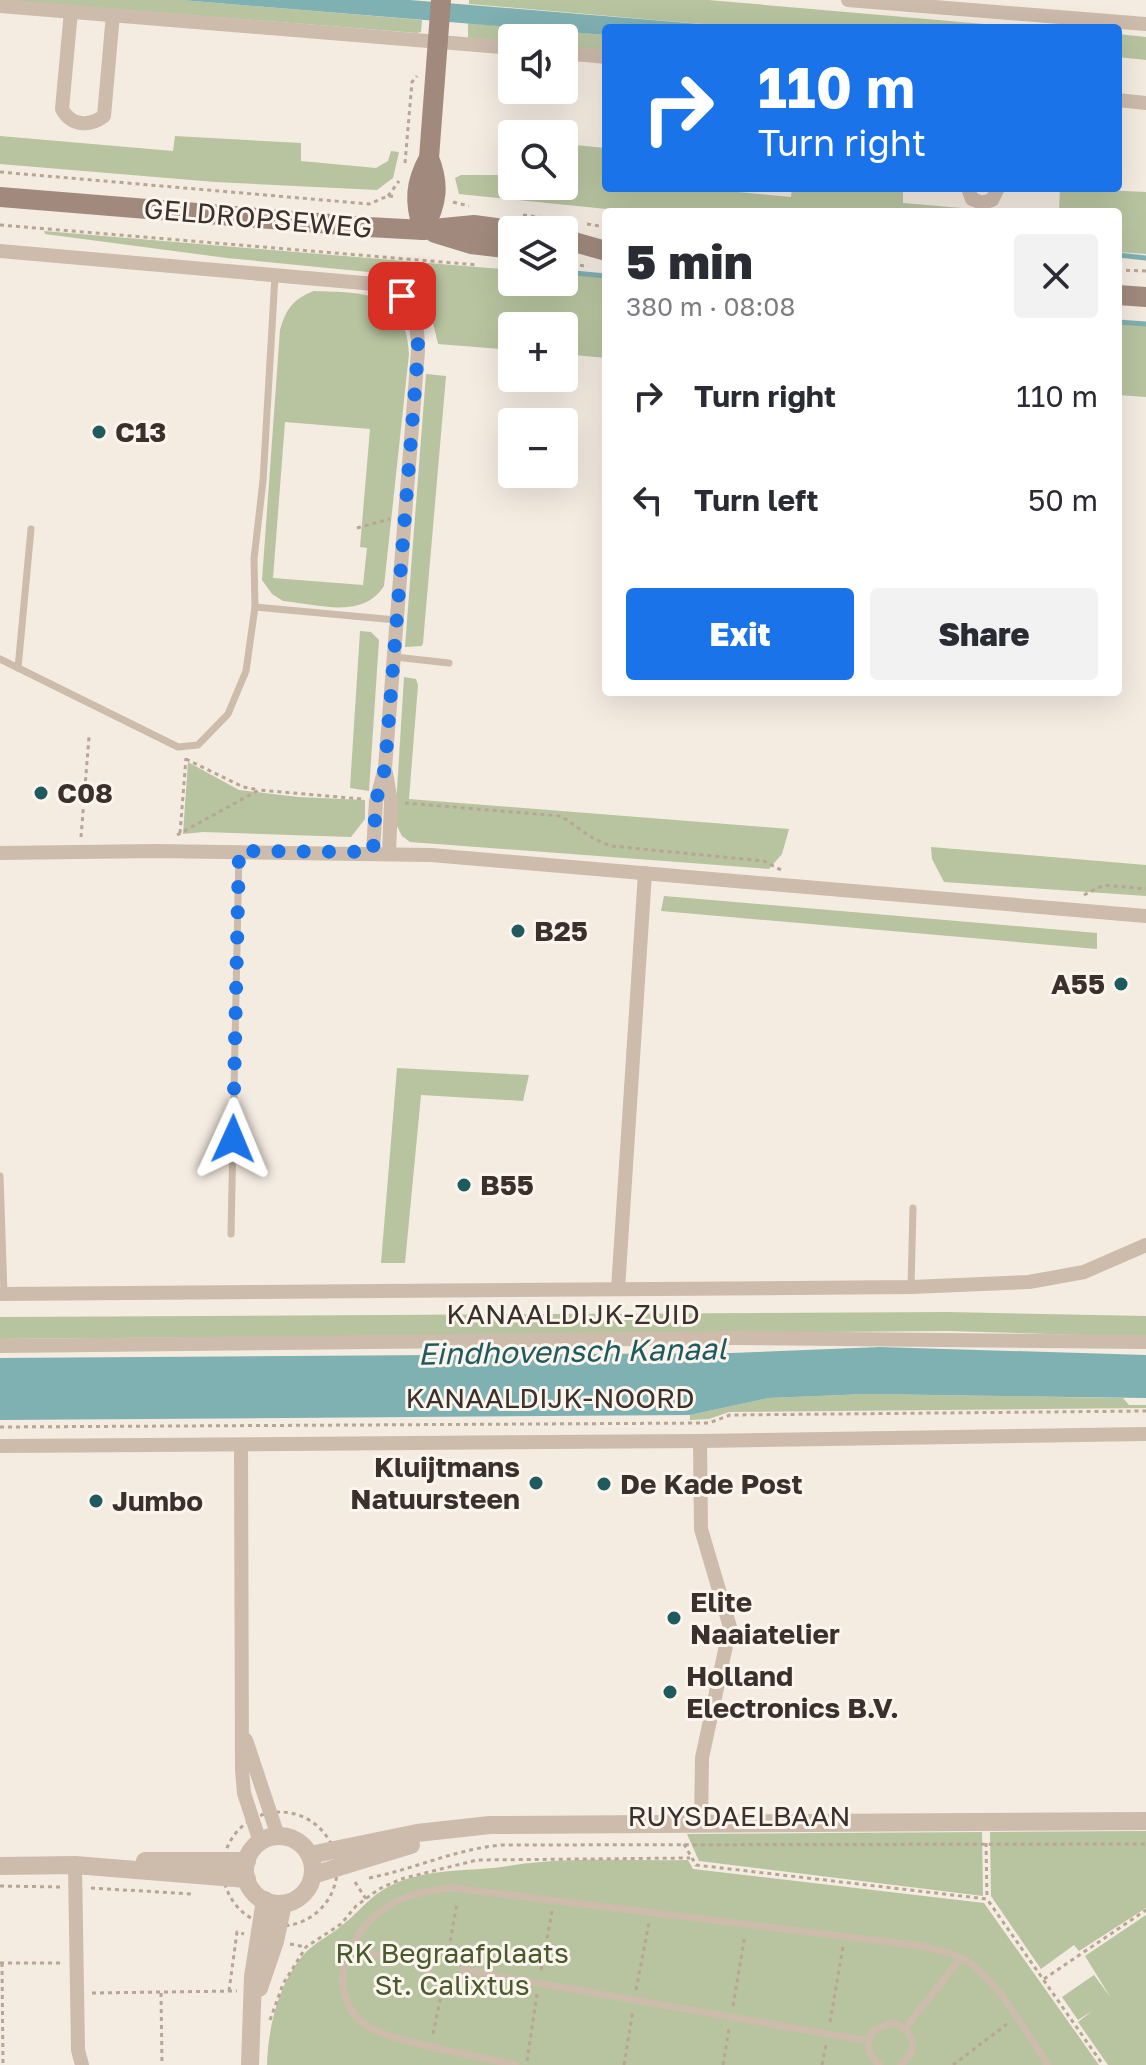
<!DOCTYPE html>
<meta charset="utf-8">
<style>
body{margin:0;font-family:"Golos Text",sans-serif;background:#f2f2f3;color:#2b2b33;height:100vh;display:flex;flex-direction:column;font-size:30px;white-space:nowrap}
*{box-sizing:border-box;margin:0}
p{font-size:26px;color:#7c7c81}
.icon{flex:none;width:44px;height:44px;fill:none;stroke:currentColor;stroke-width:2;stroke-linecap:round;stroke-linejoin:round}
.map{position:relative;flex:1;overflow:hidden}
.drawer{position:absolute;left:602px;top:208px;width:520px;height:488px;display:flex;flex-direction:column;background:#fff;border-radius:8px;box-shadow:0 8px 32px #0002}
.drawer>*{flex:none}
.guide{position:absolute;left:602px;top:24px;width:520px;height:168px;border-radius:8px;box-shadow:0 8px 32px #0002;background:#1a73e8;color:#fff;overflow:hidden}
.buttons{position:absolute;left:498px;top:24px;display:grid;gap:16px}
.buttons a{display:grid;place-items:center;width:80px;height:80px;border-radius:8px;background:#fff;box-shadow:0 8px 32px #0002;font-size:40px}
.pin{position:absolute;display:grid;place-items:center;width:68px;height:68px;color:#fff;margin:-34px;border-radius:16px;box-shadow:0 4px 12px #0006}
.me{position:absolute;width:88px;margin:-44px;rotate:1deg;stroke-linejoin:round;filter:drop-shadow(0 0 6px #0008)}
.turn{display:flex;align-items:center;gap:28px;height:168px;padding:0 24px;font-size:36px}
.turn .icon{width:104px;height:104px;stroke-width:2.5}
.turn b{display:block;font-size:56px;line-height:68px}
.round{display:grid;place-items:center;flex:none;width:84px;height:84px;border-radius:8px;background:#f2f2f3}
.summary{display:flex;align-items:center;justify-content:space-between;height:136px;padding:0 24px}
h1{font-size:48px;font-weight:800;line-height:60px}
.action{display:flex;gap:16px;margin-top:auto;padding:16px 24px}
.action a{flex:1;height:92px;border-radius:8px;background:#1a73e8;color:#fff;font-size:32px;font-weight:800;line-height:92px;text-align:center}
.action a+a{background:#f2f2f3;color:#2b2b33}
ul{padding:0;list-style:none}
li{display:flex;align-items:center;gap:24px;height:104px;padding:0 24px}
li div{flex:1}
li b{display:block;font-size:30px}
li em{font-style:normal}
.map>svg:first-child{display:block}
.green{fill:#b8c4a0;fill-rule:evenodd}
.water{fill:#7fb0b2}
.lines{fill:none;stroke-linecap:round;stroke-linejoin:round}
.stream{stroke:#7fb0b2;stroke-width:5}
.path{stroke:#b9a596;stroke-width:3;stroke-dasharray:4 4;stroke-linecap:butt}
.service{stroke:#cdbbac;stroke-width:7}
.minor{stroke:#cdbbac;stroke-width:14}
.tertiary{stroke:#cdbbac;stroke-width:18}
.secondary{stroke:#a18a7d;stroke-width:20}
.route{stroke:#1a73e8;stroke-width:14;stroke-dasharray:0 25.2}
.poi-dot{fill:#1f5a5e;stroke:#fbf5ee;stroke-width:3}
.labels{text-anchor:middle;stroke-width:6;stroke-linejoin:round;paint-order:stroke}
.street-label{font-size:28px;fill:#3b302b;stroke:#fbf5ee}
.poi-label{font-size:28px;font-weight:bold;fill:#3b302b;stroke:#fbf5ee;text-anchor:start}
.park-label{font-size:28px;fill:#4a5a2e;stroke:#fbf5ee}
.water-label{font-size:30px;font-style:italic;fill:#1f5a5e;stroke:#fbf5ee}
</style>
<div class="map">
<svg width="1146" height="2065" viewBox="0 0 1146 2065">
<rect width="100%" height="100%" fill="#f4ebe1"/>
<g class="green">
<polygon points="0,0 181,0 422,20 421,32 417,33"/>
<polygon points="469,0 708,0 984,24 983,28 748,28 469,4"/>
<polygon points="468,23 606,35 606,51 564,48 564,38 512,38 512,43 468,39"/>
<polygon points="1118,34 1146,37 1146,60 1118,57"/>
<polygon points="0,136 173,151 175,136 301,143 301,161 376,168 388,161 391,151 399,152 393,178 377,190 215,182 0,164"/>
<polygon points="564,144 606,148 606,188 698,188 791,197 792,188 903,188 903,203 1009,212 636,212 459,194 455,178 461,175 512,175 512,186 564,186"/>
<polygon points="1060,188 1146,192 1146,254 1118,252 1118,212 1059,212"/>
<path d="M44 231 512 270V282H564V273L606 277V358L564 354V326H512V350L438 344C432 315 425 291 399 275L227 258 45 234Z"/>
<path d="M314 291C364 293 406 290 409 354L384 586C362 620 318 604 283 601L272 594 262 580 280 330C286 309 293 299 314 291ZM285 422 370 429 360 547 367 548 363 585 273 578Z"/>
<polygon points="1118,321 1146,323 1146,397 1118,395"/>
<polygon points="426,374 446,376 423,643 422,646 405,647"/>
<polygon points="360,631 371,632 379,640 369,791 350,788"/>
<polygon points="404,677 416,679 418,685 409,799 789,829 782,854 769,869 410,842 402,836 395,822"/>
<polygon points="188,762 239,790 298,797 365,800 365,819 351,837 203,832 183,834"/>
<polygon points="931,847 1146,865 1146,896 944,882 932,859"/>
<polygon points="664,896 1097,933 1097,949 661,911"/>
<polygon points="397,1068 529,1075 523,1101 421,1095 405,1263 381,1263"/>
<polygon points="947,1312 1146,1316 1146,1337 948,1331 0,1339 0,1317"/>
<polygon points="867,1394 1123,1398 1129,1405 1146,1405 1146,1408 729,1412 709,1419 690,1420 690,1415 769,1398"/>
<polygon points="1146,1831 1146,1908 1079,1951 1074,1945 1041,1969 991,1896 990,1832"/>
<polygon points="982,1832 983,1896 699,1861 687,1834"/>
<path d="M688 1860 693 1869 984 1903 1099 2065H267C268 2027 279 1981 306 1952 316 1942 329 1936 340 1927 359 1913 370 1895 392 1885 423 1870 459 1871 493 1868 509 1866 525 1863 541 1862 590 1858 639 1861 688 1860Z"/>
<polygon points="1146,1915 1146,2065 1108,2065 1078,2022 1092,2011 1078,2020 1062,1997 1094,1975 1111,1998 1085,1956"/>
</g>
<g class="water">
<polygon points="181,0 410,0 748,28 606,28 606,35"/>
<polygon points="880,1347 1146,1355 1146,1398 867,1394 769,1398 690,1415 0,1420 0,1358 731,1353"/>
</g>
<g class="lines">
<g class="stream">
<polyline points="1118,255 1146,258"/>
<polyline points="564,272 606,276"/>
<polyline points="1118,322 1146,324"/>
</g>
<g class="path">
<polyline points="405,163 412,82 417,76"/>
<polyline points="0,172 369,204 388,196 397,197"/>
<polyline points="388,196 399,181"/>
<polyline points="453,202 469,206"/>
<polyline points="523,215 559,220"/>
<polyline points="587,224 606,227"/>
<polyline points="0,225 478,265"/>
<polyline points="564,264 588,266"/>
<polyline points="1118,270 1146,271"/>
<polyline points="357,528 390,519"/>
<polyline points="186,759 243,787 259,790"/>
<polyline points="405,803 561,816 594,839 611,846 764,861 781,870"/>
<polyline points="180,833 186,758"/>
<polyline points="177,835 259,790 362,799"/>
<polyline points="81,837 89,737"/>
<polyline points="1084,895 1104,885 1146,889"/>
<polyline points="0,1427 709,1423 730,1415 1146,1411"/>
<circle cx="280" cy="1869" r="57"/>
<polyline points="986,1843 987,1899"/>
<polyline points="684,1844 696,1865 987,1899 1103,2065"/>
<path d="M369 1878C415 1869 452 1850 501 1845L1146 1844"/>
<polyline points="355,1882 366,1899"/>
<polyline points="0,1886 60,1887"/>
<polyline points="91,1888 192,1894"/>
<polyline points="290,1944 306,1947"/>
<polyline points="449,1949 457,1902"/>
<polyline points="0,1963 60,1963"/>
<polyline points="2,1963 3,2065"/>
<polyline points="541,1970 552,1911"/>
<polyline points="1044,1979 1146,1910"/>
<polyline points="636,1990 649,1923"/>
<polyline points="229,1991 237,1932 244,1934"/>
<polyline points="92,1993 237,1991"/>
<polyline points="161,1993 162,2065"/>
<polyline points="733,2006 745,1935"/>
<polyline points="270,2020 283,1984 306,1947 341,1924 356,1906 379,1889 401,1879 477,1860 690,1858"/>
<polyline points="830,2022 843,1947"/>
<polyline points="433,2034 443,1986"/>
<polyline points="527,2061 537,1994"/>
<polyline points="624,2065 633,2010"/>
<polyline points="723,2065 729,2029"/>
<polyline points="822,2065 826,2045"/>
<polyline points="953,2065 1007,2024"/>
</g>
<g class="service">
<polyline points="255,607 396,620"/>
<polyline points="395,657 449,663"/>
<polyline points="0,659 178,747 198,745 228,714 246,671 255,607 254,559 263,481 275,276"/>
<polyline points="18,668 31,529"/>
<polyline points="0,1176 4,1294"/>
<polyline points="231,1234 239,851"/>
<polyline points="911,1287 913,1208"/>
<circle cx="446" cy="1967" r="18"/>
<polyline points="349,1949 427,1964"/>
<polyline points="464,1970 868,2041"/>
<polyline points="905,2028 961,1958"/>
<path d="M516 2065C483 2057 385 2041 364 2024 321 1988 350 1931 388 1906 407 1894 429 1890 452 1888L923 1946C935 1950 949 1952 960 1957 995 1974 1026 2033 1048 2065"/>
<path d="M880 2065C867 2056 865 2043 874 2030L892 2023C907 2026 915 2037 912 2052L901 2065"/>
</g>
<g class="minor">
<polyline points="848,0 1146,24"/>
<polyline points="0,6 512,48"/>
<path d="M71 11 62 109C71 126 89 127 104 116L113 14"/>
<polyline points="564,53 606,57"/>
<polyline points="1118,100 1146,103"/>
<polyline points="968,188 972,199 982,203 992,200 998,188"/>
<path d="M0 251 386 285C413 304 418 318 418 351L385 768 376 801 373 852"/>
<polyline points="386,773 391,802 389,853"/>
<polyline points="0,853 157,851 431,855 1146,916"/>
<polyline points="618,1289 645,873"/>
<polyline points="0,1294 911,1287 1029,1282 1084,1272 1146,1245"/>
<polyline points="0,1346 733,1338 1146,1342"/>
<polyline points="700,1441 701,1529 730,1627 702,1758 701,1824"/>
<polyline points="241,1445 242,1770 244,1793 260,1842"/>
<polyline points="0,1446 700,1441 1146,1434"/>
<polyline points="246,1740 278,1836"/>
<polyline points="75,1865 78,2050 82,2065"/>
</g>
<g class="tertiary">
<circle cx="279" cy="1870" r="34"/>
<polyline points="310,1855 417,1833 490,1825 1146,1821"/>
<polyline points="145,1861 247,1861"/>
<polyline points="0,1866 75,1865 247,1879"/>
<polyline points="313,1875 411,1845"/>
<polyline points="259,1988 275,1941 283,1904"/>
<polyline points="250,2065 253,1977 265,1900"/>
</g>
<g class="secondary">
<polyline points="0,197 368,227 423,230 474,225 512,230"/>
<path d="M423 230C437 204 440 185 429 158L441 0"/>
<path d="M423 230C414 202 415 183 429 158"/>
<polyline points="435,233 471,244 512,249"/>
<polyline points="564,239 606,251"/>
<polyline points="1118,295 1146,297"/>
</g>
</g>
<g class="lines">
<path class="route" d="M233 1139 239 851 373 852 376 801 385 768 418 351C418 328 414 315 402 296"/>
</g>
<g class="poi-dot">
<circle cx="99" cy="432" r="8"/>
<circle cx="41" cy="793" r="8"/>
<circle cx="518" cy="931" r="8"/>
<circle cx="1121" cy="984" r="8"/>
<circle cx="464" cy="1185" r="8"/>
<circle cx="536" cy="1483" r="8"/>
<circle cx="604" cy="1484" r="8"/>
<circle cx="96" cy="1501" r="8"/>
<circle cx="674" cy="1618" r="8"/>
<circle cx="670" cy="1692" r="8"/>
</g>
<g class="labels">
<g class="street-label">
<text transform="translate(258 218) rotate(5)" y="10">GELDROPSEWEG</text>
<text x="573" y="1324">KANAALDIJK-ZUID</text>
<text x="550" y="1408">KANAALDIJK-NOORD</text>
<text x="739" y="1826">RUYSDAELBAAN</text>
</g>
<g class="poi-label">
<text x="115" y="442">C13</text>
<text x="57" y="803">C08</text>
<text x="534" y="941">B25</text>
<text x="1105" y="994" text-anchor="end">A55</text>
<text x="480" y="1195">B55</text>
<text x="520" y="1477" text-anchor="end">Kluijtmans<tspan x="520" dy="32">Natuursteen</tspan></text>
<text x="620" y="1494">De Kade Post</text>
<text x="112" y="1511">Jumbo</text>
<text x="690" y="1612">Elite<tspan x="690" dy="32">Naaiatelier</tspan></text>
<text x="686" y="1686">Holland<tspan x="686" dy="32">Electronics B.V.</tspan></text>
</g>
<g class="park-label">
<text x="452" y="1963">RK Begraafplaats<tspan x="452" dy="32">St. Calixtus</tspan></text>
</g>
<g class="water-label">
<text transform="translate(572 1352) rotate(-1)" y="10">Eindhovensch Kanaal</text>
</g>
</g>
</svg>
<div class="buttons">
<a><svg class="icon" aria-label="sound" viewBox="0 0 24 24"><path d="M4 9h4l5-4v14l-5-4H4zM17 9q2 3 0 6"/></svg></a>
<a><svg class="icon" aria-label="search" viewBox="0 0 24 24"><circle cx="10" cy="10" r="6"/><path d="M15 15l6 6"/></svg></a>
<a><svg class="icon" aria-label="layers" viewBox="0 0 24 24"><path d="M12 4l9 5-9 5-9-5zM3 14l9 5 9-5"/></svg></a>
<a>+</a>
<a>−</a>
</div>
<div class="pin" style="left:402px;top:296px;background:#d93025"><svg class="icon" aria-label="arrive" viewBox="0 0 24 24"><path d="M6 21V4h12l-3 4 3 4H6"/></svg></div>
<svg class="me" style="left:233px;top:1139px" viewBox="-20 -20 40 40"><path d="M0-17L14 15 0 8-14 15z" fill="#1a73e8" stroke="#fff" stroke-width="4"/></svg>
<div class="guide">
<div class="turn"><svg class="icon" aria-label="right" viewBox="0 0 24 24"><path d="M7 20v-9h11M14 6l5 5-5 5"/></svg><div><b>110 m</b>Turn right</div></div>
</div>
<section class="drawer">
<div class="summary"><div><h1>5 min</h1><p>380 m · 08:08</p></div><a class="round"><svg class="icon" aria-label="close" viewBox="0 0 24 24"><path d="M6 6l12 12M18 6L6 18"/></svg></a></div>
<ul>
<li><svg class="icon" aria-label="right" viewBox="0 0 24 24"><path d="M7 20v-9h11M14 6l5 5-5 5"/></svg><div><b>Turn right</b></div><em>110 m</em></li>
<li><svg class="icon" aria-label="left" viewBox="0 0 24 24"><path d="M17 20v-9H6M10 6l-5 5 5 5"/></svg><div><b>Turn left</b></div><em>50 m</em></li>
</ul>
<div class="action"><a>Exit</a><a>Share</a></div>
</section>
</div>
